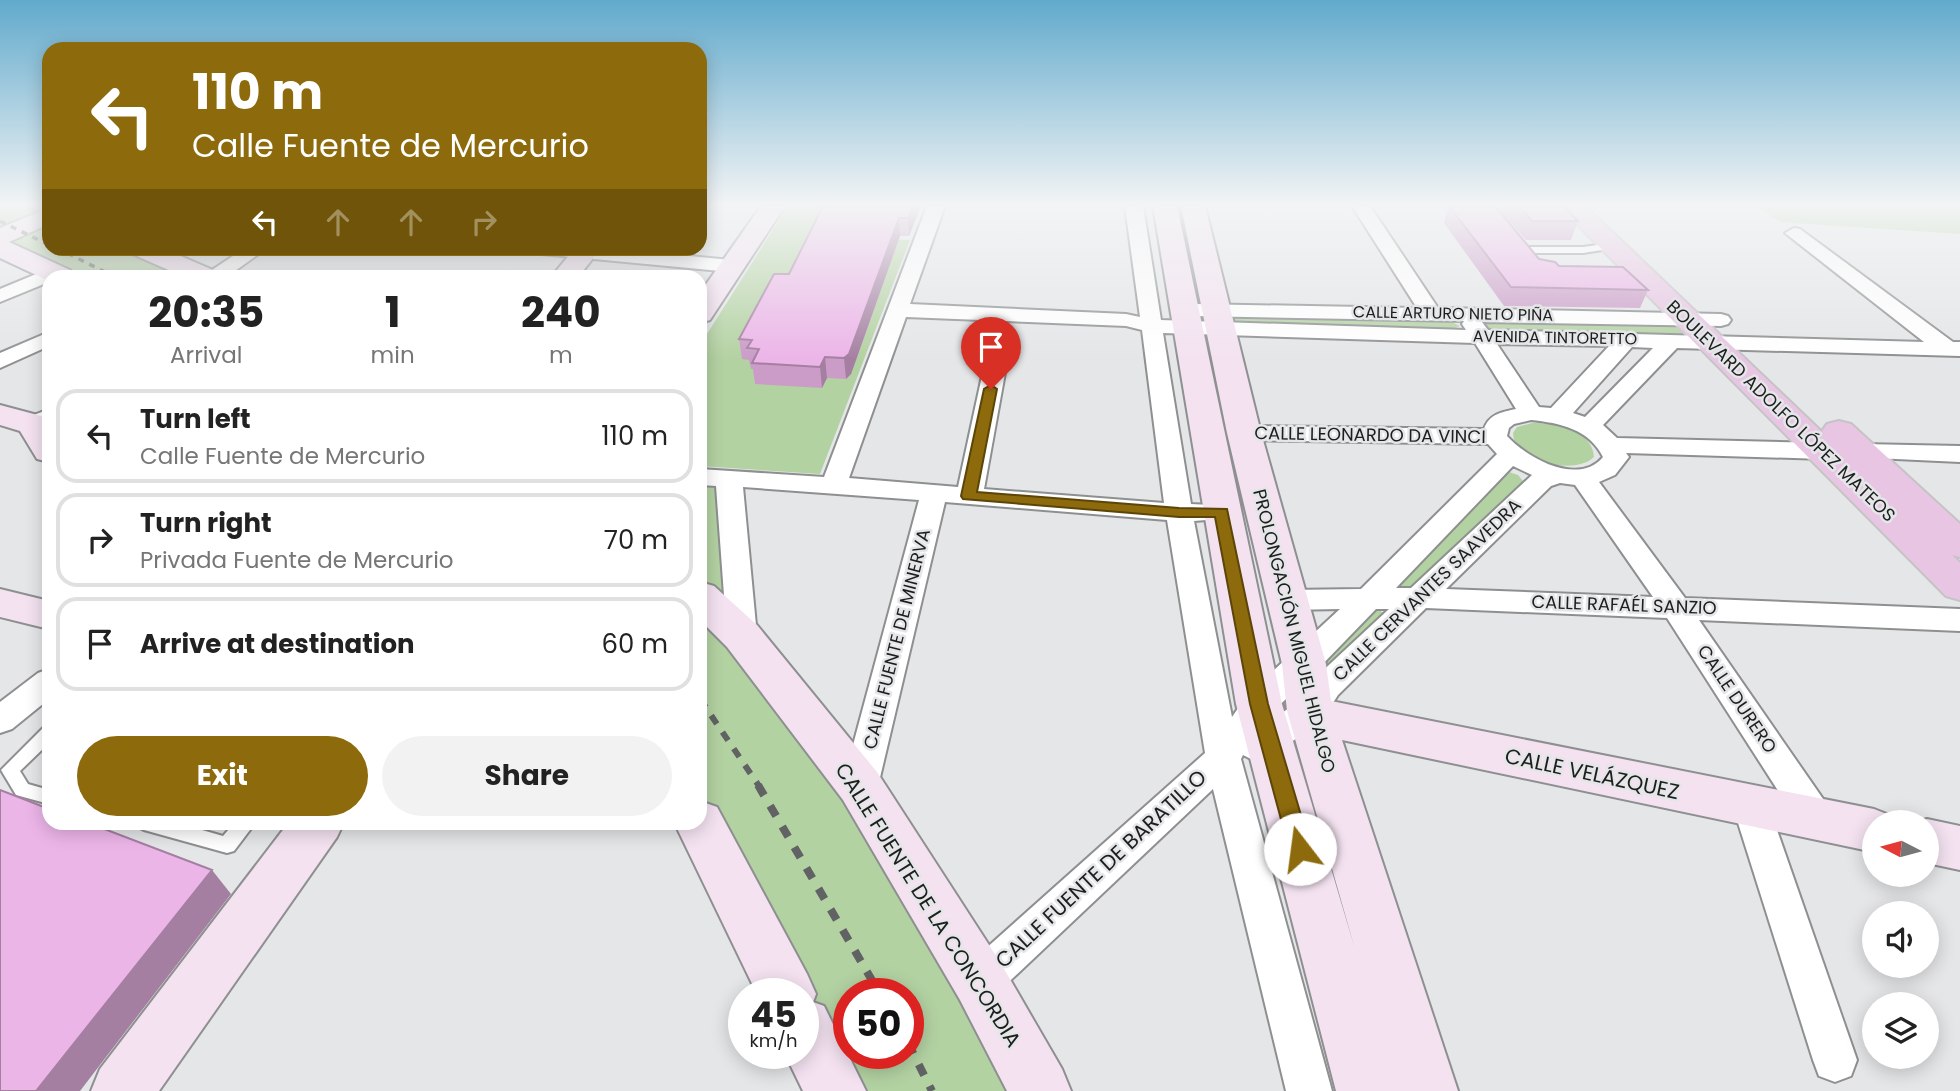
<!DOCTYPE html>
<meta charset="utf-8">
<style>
body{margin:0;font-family:Poppins,sans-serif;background:#f2f2f2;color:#222;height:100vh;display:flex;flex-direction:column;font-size:26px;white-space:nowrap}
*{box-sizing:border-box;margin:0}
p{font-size:23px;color:#767676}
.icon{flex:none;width:38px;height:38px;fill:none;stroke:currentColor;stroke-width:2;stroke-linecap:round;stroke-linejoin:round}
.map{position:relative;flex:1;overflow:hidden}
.details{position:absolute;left:42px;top:270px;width:665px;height:560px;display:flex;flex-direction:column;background:#fff;border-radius:21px;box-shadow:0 4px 18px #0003}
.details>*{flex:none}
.guide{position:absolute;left:42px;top:42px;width:665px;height:214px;border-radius:21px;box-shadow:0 4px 18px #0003;background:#8d6a0c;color:#fff;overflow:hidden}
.needle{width:46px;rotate:276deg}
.tools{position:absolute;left:1862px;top:810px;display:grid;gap:14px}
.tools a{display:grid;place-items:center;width:77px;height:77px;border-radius:50%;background:#fff;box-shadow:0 4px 18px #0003;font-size:35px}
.speed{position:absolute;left:728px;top:978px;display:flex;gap:14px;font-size:35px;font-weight:700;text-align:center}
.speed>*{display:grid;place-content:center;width:91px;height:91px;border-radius:50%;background:#fff;box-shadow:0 4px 18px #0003;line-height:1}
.speed small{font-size:18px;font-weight:400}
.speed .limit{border:10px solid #d22;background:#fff;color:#111}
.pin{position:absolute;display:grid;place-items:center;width:60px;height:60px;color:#fff;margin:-72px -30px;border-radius:50% 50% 50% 0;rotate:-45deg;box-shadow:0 0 7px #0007}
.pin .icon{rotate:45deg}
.me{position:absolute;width:77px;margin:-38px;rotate:345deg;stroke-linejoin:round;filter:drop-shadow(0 0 5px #0008)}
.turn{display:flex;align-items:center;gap:24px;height:147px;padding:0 35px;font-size:32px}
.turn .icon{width:91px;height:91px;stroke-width:2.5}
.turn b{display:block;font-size:49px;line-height:60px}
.lanes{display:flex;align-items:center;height:66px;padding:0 35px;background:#0003;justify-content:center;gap:35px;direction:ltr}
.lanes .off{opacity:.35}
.eta{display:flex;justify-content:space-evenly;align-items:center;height:119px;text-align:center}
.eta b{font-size:42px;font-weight:700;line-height:49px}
.action{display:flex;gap:14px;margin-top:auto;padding:14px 35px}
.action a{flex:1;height:80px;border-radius:42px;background:#8d6a0c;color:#fff;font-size:28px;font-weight:700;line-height:80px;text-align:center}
.action a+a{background:#f2f2f2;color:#222}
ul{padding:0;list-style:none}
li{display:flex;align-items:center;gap:21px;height:94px;margin:0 14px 10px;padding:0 21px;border:4px solid #e0e0e0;border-radius:21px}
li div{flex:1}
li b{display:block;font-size:26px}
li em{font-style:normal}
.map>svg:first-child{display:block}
.green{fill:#b3d2a2;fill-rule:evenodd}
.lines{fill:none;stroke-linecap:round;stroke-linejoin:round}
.lane-casing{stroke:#8e8f90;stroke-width:4}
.street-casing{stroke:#8e8f90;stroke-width:4}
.secondary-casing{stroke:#8e8f90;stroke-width:4}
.primary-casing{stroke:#c4c4c4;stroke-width:4}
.lane{fill:#fff;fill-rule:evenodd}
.street{fill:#fff;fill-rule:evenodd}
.secondary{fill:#f4e2f1;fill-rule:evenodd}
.primary{fill:#e8c5e3;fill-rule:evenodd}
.rail-far2{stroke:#616263;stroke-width:3.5;stroke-dasharray:6 6;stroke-linecap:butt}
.rail-far1{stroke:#616263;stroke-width:6;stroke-dasharray:10 10;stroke-linecap:butt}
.rail{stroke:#616263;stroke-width:8;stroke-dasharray:12 12;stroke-linecap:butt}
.wall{fill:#cb9cc8}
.shaded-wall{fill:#a57fa2}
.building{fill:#ecb5e8;stroke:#a57fa2;stroke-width:2}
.route{fill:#8d6a0c;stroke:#5c4508;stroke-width:2}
.labels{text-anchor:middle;stroke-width:5;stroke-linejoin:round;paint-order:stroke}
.far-street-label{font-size:16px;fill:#1d1e1e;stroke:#e5e6e8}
.street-label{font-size:18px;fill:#1d1e1e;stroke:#e5e6e8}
.near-street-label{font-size:21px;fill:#1d1e1e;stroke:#e5e6e8}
</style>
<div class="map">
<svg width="1960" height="1091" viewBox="0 0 1960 1091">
<rect width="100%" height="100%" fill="#e5e6e8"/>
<g class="green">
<polygon points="0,206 32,206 44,211 0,232"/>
<polygon points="788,206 833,206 818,237 910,240 820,474 700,466 700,345"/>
<polygon points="1757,206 1960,206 1960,234 1780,222"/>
<polygon points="49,220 49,248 132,249 190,276 78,276 0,241"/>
<polygon points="1228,316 1445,319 1460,326 1453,329 1236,327"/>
<polygon points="1482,320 1661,324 1678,326 1684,333 1678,335 1495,332 1479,330"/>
<path d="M1532 423C1555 423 1592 429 1594 457 1575 476 1513 462 1513 433L1517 427Z"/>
<polygon points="1506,471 1518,475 1523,481 1409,592 1388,589"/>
<polygon points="700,486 718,488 730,605 700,579"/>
<path d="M700 605 753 662 1033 1091H859L782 939 700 796ZM849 994H908V1054H849Z"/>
<polygon points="1373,605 1383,613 1325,670 1321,656"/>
</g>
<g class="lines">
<defs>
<g id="lane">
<polygon points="1612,243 1617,246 1615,248 1583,253 1529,253 1533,257 1528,260 1516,250 1521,247 1583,247"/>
<polygon points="49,726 49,743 20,771 28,784 49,790 49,804 16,795 1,770 43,728"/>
<polygon points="135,822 174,822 223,836 235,822 256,822 234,851 227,853 144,830 138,827"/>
</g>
<g id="street">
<path d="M927 206H945L910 304 1126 314 1140 317 1125 206H1143L1161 320 1466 330 1462 324 1464 321 1195 316 1188 314 1185 310 1188 306 1195 304 1417 308 1352 206H1370L1438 308 1721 314 1728 316 1731 320 1728 324 1721 326 1482 322 1488 330 1924 342 1785 233 1794 228 1800 229 1953 342H1960V356L1677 348 1603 425 1617 438 1824 443 1833 446 1837 451 1833 456 1824 459 1626 453 1629 457 1615 475 1599 482 1685 598 1960 609V631L1699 620 1830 809 1835 820 1830 831 1817 835 1804 831 1667 618 1426 608 1338 695 1322 720 1269 758 1257 762 1243 755 1241 759 1332 1091H1286L1213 789 995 995 980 1001 965 995 959 981 965 967 1205 753 1167 520 945 502 878 786 873 796 860 801 847 796 842 786 919 500 743 487 757 636 753 644 742 647 731 644 727 636 716 486 700 485V469L824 477ZM906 317 1126 326 1142 330 1164 503 984 489 1007 362 1004 357H988L985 362 958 487 849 478ZM1163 333 1475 343 1516 409C1502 412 1489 414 1484 429L1244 426 1235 428 1232 433 1235 438 1244 440 1488 444 1497 454 1361 589 1288 590 1277 593 1273 600 1277 607 1288 610 1340 609 1247 695 1232 717 1194 521 1231 518 1234 512 1231 506 1191 504ZM1497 344 1609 346 1551 408 1539 407ZM1632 347 1653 348 1585 417 1573 413ZM1531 420C1560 423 1589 429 1603 457 1579 486 1528 459 1507 436L1509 428 1514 424ZM1513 466 1532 475 1411 588H1396ZM1560 483 1575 485 1653 597 1446 589 1551 486ZM1376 609H1389L1316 677 1298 702 1261 727 1271 713 1315 672Z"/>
<polygon points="245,248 267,248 228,276 207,276 209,272"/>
<polygon points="532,248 606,248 731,260 741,266 731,272 541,254"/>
<polygon points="53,267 60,269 63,273 60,276 49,276 49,282 0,302 0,289"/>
<polygon points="49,332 49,346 0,368 0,353"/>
<polygon points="49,409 49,425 33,431 24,429 21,424 24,419"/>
<polygon points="1862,444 1960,446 1960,462 1853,457 1849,452 1853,447"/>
<polygon points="49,669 49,699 12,729 0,733 0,702 38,673"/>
<polygon points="1751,792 1764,796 1769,807 1857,1060 1851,1076 1835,1082 1819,1076 1813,1060 1733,807 1738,796"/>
</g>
<g id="secondary">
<polygon points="761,206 785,206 710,320 700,323 700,293"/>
<polygon points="1153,206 1177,206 1282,704 1355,949 1287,711 1282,664 1227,433 1181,206 1205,206 1261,433 1326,664 1331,701 1874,809 1892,816 1895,822 1874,822 1874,852 1342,740 1458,1091 1336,1091 1236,704"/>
<polygon points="49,208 49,224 9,242 70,270 73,276 49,276 49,281 0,258 0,228"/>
<polygon points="127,248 162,248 213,270 216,276 182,276 130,253"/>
<polygon points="575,248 601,248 579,276 552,276"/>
<polygon points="0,405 45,417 49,423 49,462 37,459 20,431 0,425"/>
<polygon points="700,582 714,586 757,625 877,772 1000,962 1062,1069 1071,1091 1007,1091 960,1000 843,800 727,647 700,620"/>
<polygon points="0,589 49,601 49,629 0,617"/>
<polygon points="700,801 717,807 807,974 816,994 813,1002 824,1006 866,1091 803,1091 785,1054 803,1054 803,994 757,994 674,822 700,822"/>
<polygon points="1927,819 1960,826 1960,870 1927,863 1927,822 1917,822"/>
<polygon points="289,822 344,822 337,837 159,1091 91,1091 100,1069"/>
</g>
<polygon id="primary" points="1559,206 1585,206 1824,434 1822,431 1827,424 1839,421 1851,424 1960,524 1960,557 1952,555 1960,563 1960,600 1946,596"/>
</defs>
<use href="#lane" class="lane-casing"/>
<use href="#street" class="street-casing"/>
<use href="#secondary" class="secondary-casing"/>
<use href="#primary" class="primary-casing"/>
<use href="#lane" class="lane"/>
<use href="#street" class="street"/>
<use href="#secondary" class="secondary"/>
<use href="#primary" class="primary"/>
<g class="rail-far2">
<polyline points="0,221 49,245"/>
<polyline points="57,248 113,276"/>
</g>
<polyline class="rail-far1" points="700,699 759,786"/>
<g class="rail">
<polyline points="758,785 880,994"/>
<polyline points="908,1043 932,1091"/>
</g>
</g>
<g class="wall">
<polygon points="823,206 921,206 909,236 900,236 851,374 846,379 827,378 822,388 755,384 753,369 751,369 749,360 742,359 739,339 789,274"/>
<polygon points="1448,206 1539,259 1559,266 1648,290 1640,308 1504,306 1444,223"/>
<polygon points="1501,206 1564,206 1578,221 1571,240 1526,240 1499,210"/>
</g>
<g class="shaded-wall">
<polygon points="913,206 921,206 909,236 908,218"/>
<polygon points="899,218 900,236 851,374 846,379 844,358"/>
<polygon points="825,357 827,378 822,388 820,367"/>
<polygon points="212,870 231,894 80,1091 36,1091"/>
</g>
<g class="building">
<polygon points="823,206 913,206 908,218 899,218 849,354 844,358 825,357 820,367 752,363 759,349 747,348 752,340 739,339 774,274 789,274"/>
<polygon points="1449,206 1495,206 1539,259 1555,262 1559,266 1623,267 1648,290 1511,287"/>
<polygon points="1519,206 1564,206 1578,221 1532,221"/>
<polygon points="0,790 49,809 49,822 86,822 212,870 36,1091 0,1091"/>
</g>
<linearGradient id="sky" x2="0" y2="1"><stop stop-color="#61aacc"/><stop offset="0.57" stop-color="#f3f4f5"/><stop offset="1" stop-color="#f3f4f5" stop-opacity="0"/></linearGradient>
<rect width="1960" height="359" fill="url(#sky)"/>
<polygon class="route" points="991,385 997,389 977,492 1179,508 1227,509 1268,704 1311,849 1308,855 1300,858 1293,855 1289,849 1250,704 1215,517 1179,517 963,499 961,496 984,389"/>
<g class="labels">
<g class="far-street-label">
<text transform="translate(1453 313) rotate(1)" y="6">CALLE ARTURO NIETO PIÑA</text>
<text transform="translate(1555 337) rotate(1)" y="6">AVENIDA TINTORETTO</text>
</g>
<g class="street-label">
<text transform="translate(1781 411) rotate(44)" y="6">BOULEVARD ADOLFO LÓPEZ MATEOS</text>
<text transform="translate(1370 435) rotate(1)" y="6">CALLE LEONARDO DA VINCI</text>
<text transform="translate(1427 590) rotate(-44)" y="6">CALLE CERVANTES SAAVEDRA</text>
<text transform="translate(1624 605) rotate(2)" y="6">CALLE RAFAÉL SANZIO</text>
<text transform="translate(1294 631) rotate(76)" y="6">PROLONGACIÓN MIGUEL HIDALGO</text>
<text transform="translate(897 639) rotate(-76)" y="6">CALLE FUENTE DE MINERVA</text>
<text transform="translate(1737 699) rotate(56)" y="6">CALLE DURERO</text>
</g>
<g class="near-street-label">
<text transform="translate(1592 774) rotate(12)" y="7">CALLE VELÁZQUEZ</text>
<text transform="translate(1101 869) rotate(-43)" y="7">CALLE FUENTE DE BARATILLO</text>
<text transform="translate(928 905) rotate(58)" y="7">CALLE FUENTE DE LA CONCORDIA</text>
</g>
</g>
</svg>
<div class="tools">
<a><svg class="needle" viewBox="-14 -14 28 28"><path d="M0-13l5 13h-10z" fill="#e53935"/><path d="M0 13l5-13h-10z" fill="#767676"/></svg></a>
<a><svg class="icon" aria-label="sound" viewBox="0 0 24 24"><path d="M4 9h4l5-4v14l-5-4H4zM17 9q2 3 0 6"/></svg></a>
<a><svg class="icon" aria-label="layers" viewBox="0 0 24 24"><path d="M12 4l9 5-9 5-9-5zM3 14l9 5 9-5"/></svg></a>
</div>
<div class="speed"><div>45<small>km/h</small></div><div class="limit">50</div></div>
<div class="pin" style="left:991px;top:389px;background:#d93025"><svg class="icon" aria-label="arrive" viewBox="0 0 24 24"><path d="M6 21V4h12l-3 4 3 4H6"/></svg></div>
<svg class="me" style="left:1300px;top:849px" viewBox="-20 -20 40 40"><circle r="19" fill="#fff"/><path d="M0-13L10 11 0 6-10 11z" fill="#8d6a0c"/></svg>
<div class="guide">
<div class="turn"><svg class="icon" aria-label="left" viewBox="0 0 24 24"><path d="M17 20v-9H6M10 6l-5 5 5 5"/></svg><div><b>110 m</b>Calle Fuente de Mercurio</div></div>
<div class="lanes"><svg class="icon" aria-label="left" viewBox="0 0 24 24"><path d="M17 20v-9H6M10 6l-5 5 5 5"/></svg><svg class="icon off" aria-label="ahead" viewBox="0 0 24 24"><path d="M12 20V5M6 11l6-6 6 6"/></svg><svg class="icon off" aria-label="ahead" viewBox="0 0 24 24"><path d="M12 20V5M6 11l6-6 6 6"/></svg><svg class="icon off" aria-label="right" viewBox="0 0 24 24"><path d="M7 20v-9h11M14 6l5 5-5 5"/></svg></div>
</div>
<section class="details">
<div class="eta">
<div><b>20:35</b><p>Arrival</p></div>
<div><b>1</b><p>min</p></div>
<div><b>240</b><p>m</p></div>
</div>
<ul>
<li><svg class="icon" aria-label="left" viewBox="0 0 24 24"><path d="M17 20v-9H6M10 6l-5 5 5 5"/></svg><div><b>Turn left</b><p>Calle Fuente de Mercurio</p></div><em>110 m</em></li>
<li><svg class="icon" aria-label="right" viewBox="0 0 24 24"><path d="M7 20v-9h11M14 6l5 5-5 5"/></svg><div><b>Turn right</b><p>Privada Fuente de Mercurio</p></div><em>70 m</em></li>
<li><svg class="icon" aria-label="arrive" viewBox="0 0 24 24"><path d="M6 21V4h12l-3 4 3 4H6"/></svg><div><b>Arrive at destination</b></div><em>60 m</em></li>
</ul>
<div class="action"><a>Exit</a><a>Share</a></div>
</section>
</div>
